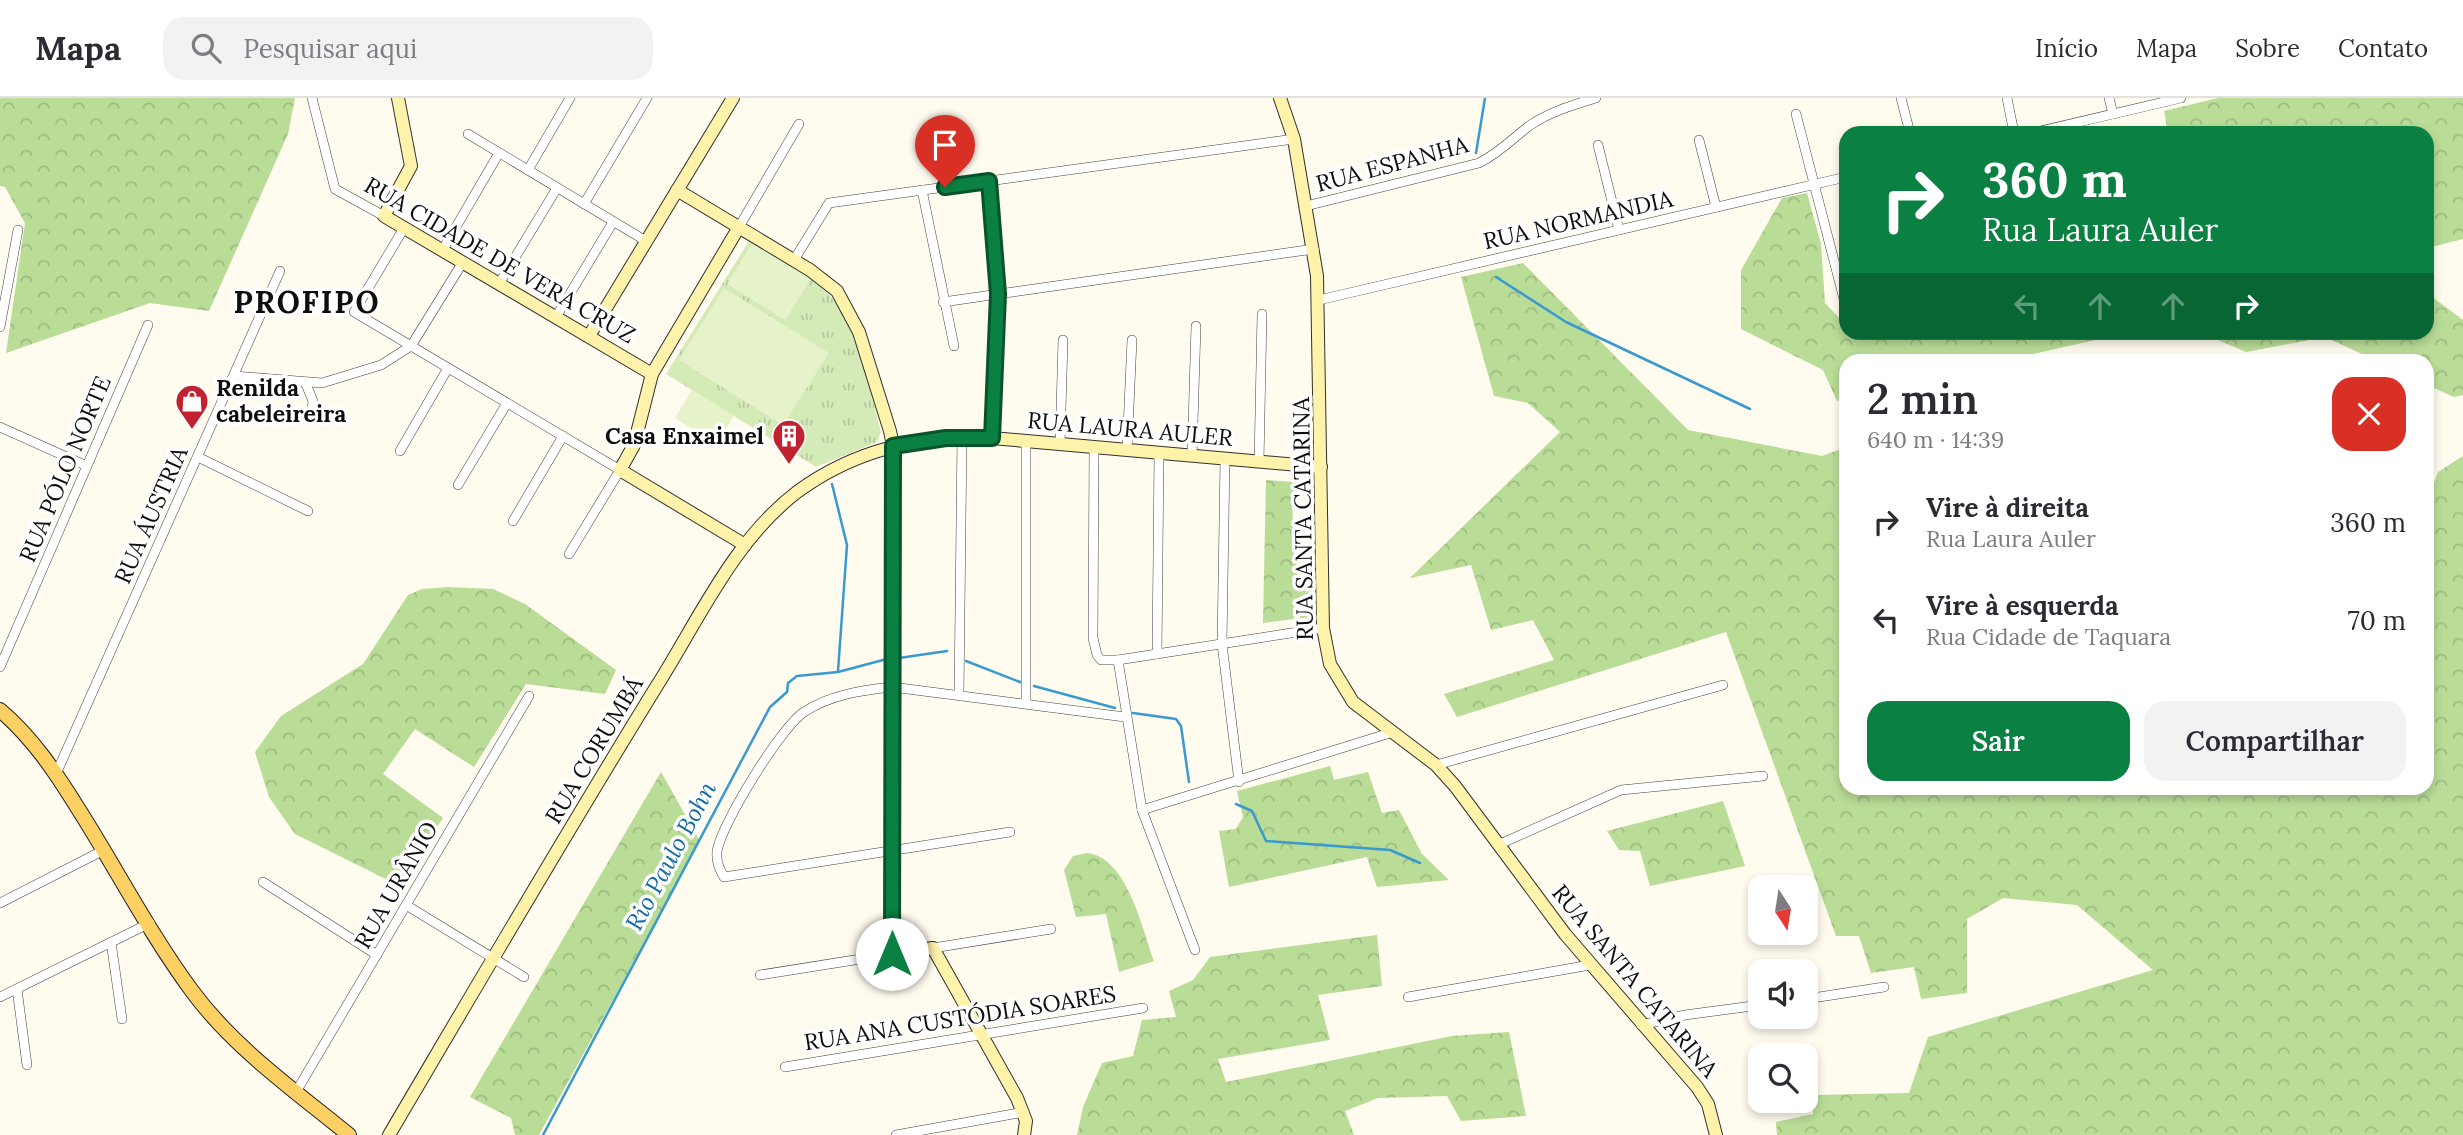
<!DOCTYPE html>
<html lang="pt">
<meta charset="utf-8">
<style>
body{margin:0;font-family:Lora,serif;background:#f2f2f3;color:#2b2b33;height:100vh;display:flex;flex-direction:column;font-size:26px;white-space:nowrap}
*{box-sizing:border-box;margin:0}
p{font-size:23px;color:#7c7c81}
.icon{flex:none;width:38px;height:38px;fill:none;stroke:currentColor;stroke-width:2;stroke-linecap:round;stroke-linejoin:round}
.map{position:relative;flex:1;overflow:hidden}
.sheet{position:absolute;left:1839px;top:256px;width:595px;height:441px;display:flex;flex-direction:column;background:#fff;border-radius:21px;box-shadow:0 4px 10px #0003}
.sheet>*{flex:none}
.guide{position:absolute;left:1839px;top:28px;width:595px;height:214px;border-radius:21px;box-shadow:0 4px 10px #0003;background:#0b8043;color:#fff;overflow:hidden}
.needle{width:46px;rotate:168deg}
.controls{position:absolute;left:1748px;top:777px;display:grid;gap:14px}
.controls a{display:grid;place-items:center;width:70px;height:70px;border-radius:14px;background:#fff;box-shadow:0 4px 10px #0003;font-size:35px}
.pin{position:absolute;display:grid;place-items:center;width:60px;height:60px;color:#fff;margin:-72px -30px;border-radius:50% 50% 50% 0;rotate:-45deg;box-shadow:0 0 7px #0007}
.pin .icon{rotate:45deg}
.me{position:absolute;width:77px;margin:-38px;rotate:0deg;stroke-linejoin:round;filter:drop-shadow(0 0 5px #0008)}
.turn{display:flex;align-items:center;gap:24px;height:147px;padding:0 28px;font-size:32px}
.turn .icon{width:91px;height:91px;stroke-width:2.5}
.turn b{display:block;font-size:49px;line-height:60px}
.lanes{display:flex;align-items:center;height:66px;padding:0 28px;background:#0003;justify-content:center;gap:35px;direction:ltr}
.lanes .off{opacity:.35}
.round{display:grid;place-items:center;flex:none;width:74px;height:74px;border-radius:21px;background:#f2f2f3}
.headline{display:flex;align-items:center;justify-content:space-between;height:119px;padding:0 28px}
h1{font-size:42px;font-weight:600;line-height:52px}
.primary-button{display:flex;gap:14px;margin-top:auto;padding:14px 28px}
.primary-button a{flex:1;height:80px;border-radius:21px;background:#0b8043;color:#fff;font-size:28px;font-weight:600;line-height:80px;text-align:center}
.primary-button a+a{background:#f2f2f3;color:#2b2b33}
ul{padding:0;list-style:none}
li{display:flex;align-items:center;gap:21px;height:98px;padding:0 28px}
li div{flex:1}
li b{display:block;font-size:26px}
li em{font-style:normal}
header{display:flex;align-items:center;gap:42px;box-sizing:border-box;height:98px;padding:0 35px;background:#fff;border-bottom:2px solid #e1e1e2}
header strong{font-size:33px}
nav{display:flex;gap:38px;margin-inline-start:auto;font-size:24px}
.search{width:490px;height:63px;background:#f2f2f3;display:flex;align-items:center;gap:18px;box-sizing:border-box;padding:0 24px;border-radius:21px;color:#7c7c81;font-size:26px}
.map>svg:first-child{display:block}
.forest{fill:url(#forest-crowns)}
.park{fill:url(#park-tufts)}
.pitch{fill:#e5f2ca}
.lines{fill:none;stroke-linecap:round;stroke-linejoin:round}
.stream{stroke:#389ad1;stroke-width:2.5}
.street-casing{stroke:#414141;stroke-width:10}
.secondary-casing{stroke:#303030;stroke-width:14}
.primary-casing{stroke:#1f1f1f;stroke-width:16}
.street{stroke:#fff;stroke-width:9}
.secondary{stroke:#fff2aa;stroke-width:12}
.primary{stroke:#fcd063;stroke-width:14}
.route-casing{stroke:#07532c;stroke-width:18}
.route{stroke:#0b8043;stroke-width:12}
.labels{text-anchor:middle;stroke-width:7;stroke-linejoin:round;paint-order:stroke}
.street-label{font-size:23px;fill:#0e0e0e;stroke:#fff}
.poi-label{font-size:23px;font-weight:bold;fill:#0e0e0e;stroke:#fff;text-anchor:start}
.water-label{font-size:24px;font-style:italic;fill:#146ba4;stroke:#fff}
.district-label{font-size:30px;font-weight:bold;letter-spacing:2px;fill:#0e0e0e;stroke:#fff}
</style>
<header>
<strong>Mapa</strong>
<div class="search"><svg class="icon" aria-label="search" viewBox="0 0 24 24"><circle cx="10" cy="10" r="6"/><path d="M15 15l6 6"/></svg>Pesquisar aqui</div>
<nav><a>Início</a><a>Mapa</a><a>Sobre</a><a>Contato</a></nav>
</header>
<div class="map">
<svg width="2463" height="1037" viewBox="0 0 2463 1037">
<defs>
<pattern id="forest-crowns" width="20" height="18" patternUnits="userSpaceOnUse" patternTransform="scale(1.75)"><rect width="20" height="18" fill="#b9dc97"/><path d="M2 6a3 3 0 1 1 6 0M12 15a3 3 0 1 1 6 0" fill="none" stroke="#9ebc81"/></pattern>
<pattern id="park-tufts" width="24" height="20" patternUnits="userSpaceOnUse" patternTransform="scale(1.75)"><rect width="24" height="20" fill="#d4ebb8"/><path d="M3 7l-1-3M5 7V3M7 7l1-3M15 17l-1-3M17 17v-4M19 17l1-3" fill="none" stroke="#b5c89d"/></pattern>
</defs>
<rect width="100%" height="100%" fill="#fffbef"/>
<g class="forest">
<polygon points="0,0 295,0 288,36 209,213 150,205 6,255 25,125 5,89 0,88"/>
<polygon points="2218,0 2463,0 2463,141 2427,150 2427,35 2168,35 2164,13"/>
<polygon points="1807,95 1821,146 1825,205 1846,227 1846,234 2126,235 2007,262 1846,262 1846,301 1837,303 1823,272 1741,231 1741,172 1782,100"/>
<polygon points="1523,165 1688,332 1822,358 1846,349 1846,690 2427,690 2427,404 2438,374 2463,358 2463,1037 1777,1037 1776,1024 1813,1016 1811,997 1909,995 1928,939 2153,872 2077,807 2003,800 1967,821 1967,895 1921,901 1914,869 1871,875 1859,838 1836,838 1726,534 1457,619 1444,596 1554,562 1533,522 1491,532 1471,467 1410,480 1560,334 1528,305 1494,298 1461,179"/>
<polygon points="2427,195 2463,222 2463,297 2454,299 2427,287 2427,262 2375,262 2325,239 2246,254 2201,235 2427,234"/>
<polygon points="1266,382 1307,385 1310,397 1292,400 1294,457 1313,459 1310,519 1263,525"/>
<polygon points="448,489 493,491 525,506 616,572 605,596 526,586 474,669 415,631 383,676 443,720 398,787 295,736 269,699 255,654 281,618 363,566 408,497 422,491"/>
<polygon points="1330,668 1334,682 1368,674 1382,715 1399,712 1422,756 1449,782 1377,789 1367,759 1229,789 1219,733 1236,731 1243,719 1237,693"/>
<polygon points="661,674 700,743 539,1037 515,1037 511,1020 470,999"/>
<polygon points="1723,703 1745,768 1650,788 1640,753 1619,752 1607,733"/>
<path d="M1087 755C1127 759 1142 830 1154 863L1119 874 1106 816 1076 819 1064 772 1073 758Z"/>
<polygon points="1377,837 1382,888 1318,897 1330,942 1218,961 1226,984 1452,938 1509,934 1526,1018 1461,1023 1447,998 1378,1000 1345,1013 1354,1037 1077,1037 1083,1009 1102,965 1133,958 1142,922 1176,919 1169,893 1193,882 1210,859"/>
</g>
<path class="park" d="M749 143C776 160 808 175 830 198 860 228 870 293 881 334L877 344 816 369 666 276Z"/>
<g class="pitch">
<polygon points="752,145 811,181 785,222 727,186"/>
<polygon points="724,190 829,255 783,327 679,262"/>
<polygon points="692,292 734,318 717,346 675,320"/>
</g>
<g class="lines">
<g class="stream">
<polyline points="1476,55 1485,0"/>
<polyline points="1496,179 1566,224 1750,311"/>
<polyline points="832,386 847,447 838,573"/>
<polyline points="899,560 947,553"/>
<polyline points="966,563 1020,584"/>
<polyline points="1034,588 1115,610"/>
<polyline points="1133,615 1176,621 1181,628 1189,684"/>
<polyline points="1236,706 1252,713 1266,743 1390,752 1420,765"/>
<polyline points="543,1037 770,609 787,594 788,585 797,578 838,574 883,562"/>
</g>
<defs>
<g id="street">
<polyline points="312,0 335,91 384,118"/>
<polyline points="1901,0 1910,35"/>
<polyline points="2007,0 2014,35"/>
<polyline points="2109,0 2113,16"/>
<polyline points="1796,16 1846,209"/>
<polyline points="2032,35 2181,0"/>
<polyline points="468,36 646,143"/>
<polyline points="1699,42 1716,109"/>
<polyline points="1598,47 1619,132"/>
<polyline points="528,72 570,0"/>
<polyline points="989,83 998,196 992,340"/>
<polyline points="922,92 954,248"/>
<polyline points="584,106 647,0"/>
<path d="M1306 108 1479 65C1499 55 1512 41 1529 28 1549 14 1573 7 1596 0"/>
<polyline points="739,129 799,26"/>
<polyline points="404,130 354,214 620,372 569,456"/>
<polyline points="442,153 499,55"/>
<polyline points="794,162 829,105 1294,41"/>
<polyline points="499,186 557,90"/>
<polyline points="1319,202 1846,79"/>
<polyline points="943,204 1314,151"/>
<polyline points="556,219 613,124"/>
<polyline points="0,229 18,132"/>
<polyline points="234,278 322,285 381,267 411,248 463,164"/>
<polyline points="306,286 313,303 311,322"/>
<polyline points="0,329 87,368"/>
<polyline points="1026,343 1026,605"/>
<polyline points="1060,346 1063,242"/>
<polyline points="1094,349 1093,540 1097,557 1101,562 1118,562 1323,530"/>
<polyline points="1127,352 1132,242"/>
<polyline points="400,353 448,270"/>
<polyline points="1192,358 1196,228"/>
<polyline points="198,359 308,413"/>
<polyline points="1225,361 1222,546 1239,684"/>
<polyline points="1259,364 1262,216"/>
<polyline points="458,387 507,305"/>
<polyline points="513,423 563,338"/>
<polyline points="1157,556 1159,355"/>
<polyline points="1118,562 1142,712 1195,852"/>
<polyline points="0,569 148,227"/>
<polyline points="959,597 962,339"/>
<polyline points="1436,667 1723,587"/>
<polyline points="56,676 280,173"/>
<polyline points="1142,712 1390,635"/>
<path d="M1010 734 724 779C719 771 716 764 717 754 720 728 781 629 804 614 830 597 862 592 892 589L1125 619"/>
<polyline points="1500,746 1621,692 1763,678"/>
<polyline points="263,784 377,857"/>
<polyline points="0,805 104,752"/>
<polyline points="406,807 524,879"/>
<polyline points="111,844 122,921"/>
<polyline points="933,850 1051,831"/>
<polyline points="760,877 892,856"/>
<polyline points="17,891 27,967"/>
<polyline points="0,899 150,825"/>
<polyline points="1408,899 1590,867"/>
<polyline points="1806,901 1884,889"/>
<polyline points="1641,927 1685,917 1760,907"/>
<polyline points="785,969 1143,910"/>
<polyline points="296,994 529,598"/>
<polyline points="896,1037 1024,1014"/>
</g>
<g id="secondary">
<polyline points="398,0 411,68 384,118 652,276"/>
<polyline points="1280,0 1294,41 1317,178 1323,530 1330,566 1353,604 1436,667 1455,688 1565,836 1697,989 1708,1006 1716,1037"/>
<polyline points="677,92 810,172 837,193 859,234 890,333 893,348 892,856 933,850 1017,1000 1026,1023 1024,1037"/>
<polyline points="739,129 652,276 634,347 620,372 745,447"/>
<polyline points="589,238 733,0"/>
<path d="M389 1037C478 886 566 735 658 586 699 521 734 442 797 394 854 352 922 336 992 340L1321 369"/>
</g>
<path id="primary" d="M0 612C33 640 56 675 79 712 117 772 150 836 192 893 234 950 294 992 349 1037"/>
</defs>
<use href="#street" class="street-casing"/>
<use href="#secondary" class="secondary-casing"/>
<use href="#primary" class="primary-casing"/>
<use href="#street" class="street"/>
<use href="#secondary" class="secondary"/>
<use href="#primary" class="primary"/>
</g>
<g class="lines">
<defs>
<polyline id="route" points="892,856 893,348 946,340 992,340 998,196 989,83 945,89"/>
</defs>
<use href="#route" class="route-casing"/>
<use href="#route" class="route"/>
</g>
<defs>
<symbol id="shop-pin" viewBox="-11 -11 22 30"><path d="M0 17L-7.5 6A9.5 9.5 0 1 1 7.5 6Z" fill="#c22230" stroke="#fff"/><path d="M-5-2.5h2.3a2.7 3.5 0 0 1 5.4 0H5L5.5 6h-11ZM-1.5-2.5h3a1.5 2.3 0 0 0-3 0Z" fill="#fff"/></symbol>
<symbol id="building-pin" viewBox="-11 -11 22 30"><path d="M0 17L-7.5 6A9.5 9.5 0 1 1 7.5 6Z" fill="#c22230" stroke="#fff"/><path d="M-4-6H4V6H1V3H-1V6H-4ZM-2.5-4.3h1.7v1.8h-1.7ZM.8-4.3h1.7v1.8H.8ZM-2.5-1h1.7V.8h-1.7ZM.8-1h1.7V.8H.8Z" fill="#fff"/></symbol>
</defs>
<g fill-rule="evenodd">
<use href="#shop-pin" x="173" y="284" width="38" height="52"/>
<use href="#building-pin" x="770" y="319" width="38" height="52"/>
</g>
<g class="labels">
<g class="street-label">
<text transform="translate(1392 66) rotate(-15)" y="8">RUA ESPANHA</text>
<text transform="translate(1578 122) rotate(-13)" y="8">RUA NORMANDIA</text>
<text transform="translate(500 162) rotate(30)" y="8">RUA CIDADE DE VERA CRUZ</text>
<text transform="translate(1130 331) rotate(5)" y="8">RUA LAURA AULER</text>
<text transform="translate(65 371) rotate(-67)" y="8">RUA PÓLO NORTE</text>
<text transform="translate(151 417) rotate(-66)" y="8">RUA ÁUSTRIA</text>
<text transform="translate(1303 421) rotate(-91)" y="8">RUA SANTA CATARINA</text>
<text transform="translate(594 652) rotate(-59)" y="8">RUA CORUMBÁ</text>
<text transform="translate(396 787) rotate(-60)" y="8">RUA URÂNIO</text>
<text transform="translate(1635 883) rotate(50)" y="8">RUA SANTA CATARINA</text>
<text transform="translate(960 920) rotate(-9)" y="8">RUA ANA CUSTÓDIA SOARES</text>
</g>
<g class="poi-label">
<text x="216" y="298">Renilda<tspan x="216" dy="26">cabeleireira</tspan></text>
<text x="764" y="346" text-anchor="end">Casa Enxaimel</text>
</g>
<g class="water-label">
<text transform="translate(671 758) rotate(-62)" y="8">Rio Paulo Bohn</text>
</g>
<g class="district-label">
<text x="307" y="215">PROFIPO</text>
</g>
</g>
</svg>
<div class="controls">
<a><svg class="needle" viewBox="-14 -14 28 28"><path d="M0-13l5 13h-10z" fill="#e53935"/><path d="M0 13l5-13h-10z" fill="#7c7c81"/></svg></a>
<a><svg class="icon" aria-label="sound" viewBox="0 0 24 24"><path d="M4 9h4l5-4v14l-5-4H4zM17 9q2 3 0 6"/></svg></a>
<a><svg class="icon" aria-label="search" viewBox="0 0 24 24"><circle cx="10" cy="10" r="6"/><path d="M15 15l6 6"/></svg></a>
</div>
<div class="pin" style="left:945px;top:89px;background:#d93025"><svg class="icon" aria-label="arrive" viewBox="0 0 24 24"><path d="M6 21V4h12l-3 4 3 4H6"/></svg></div>
<svg class="me" style="left:892px;top:856px" viewBox="-20 -20 40 40"><circle r="19" fill="#fff"/><path d="M0-13L10 11 0 6-10 11z" fill="#0b8043"/></svg>
<div class="guide">
<div class="turn"><svg class="icon" aria-label="right" viewBox="0 0 24 24"><path d="M7 20v-9h11M14 6l5 5-5 5"/></svg><div><b>360 m</b>Rua Laura Auler</div></div>
<div class="lanes"><svg class="icon off" aria-label="left" viewBox="0 0 24 24"><path d="M17 20v-9H6M10 6l-5 5 5 5"/></svg><svg class="icon off" aria-label="ahead" viewBox="0 0 24 24"><path d="M12 20V5M6 11l6-6 6 6"/></svg><svg class="icon off" aria-label="ahead" viewBox="0 0 24 24"><path d="M12 20V5M6 11l6-6 6 6"/></svg><svg class="icon" aria-label="right" viewBox="0 0 24 24"><path d="M7 20v-9h11M14 6l5 5-5 5"/></svg></div>
</div>
<section class="sheet">
<div class="headline"><div><h1>2 min</h1><p>640 m · 14:39</p></div><a class="round" style="background:#d93025;color:#fff"><svg class="icon" aria-label="close" viewBox="0 0 24 24"><path d="M6 6l12 12M18 6L6 18"/></svg></a></div>
<ul>
<li><svg class="icon" aria-label="right" viewBox="0 0 24 24"><path d="M7 20v-9h11M14 6l5 5-5 5"/></svg><div><b>Vire à direita</b><p>Rua Laura Auler</p></div><em>360 m</em></li>
<li><svg class="icon" aria-label="left" viewBox="0 0 24 24"><path d="M17 20v-9H6M10 6l-5 5 5 5"/></svg><div><b>Vire à esquerda</b><p>Rua Cidade de Taquara</p></div><em>70 m</em></li>
</ul>
<div class="primary-button"><a>Sair</a><a>Compartilhar</a></div>
</section>
</div>
